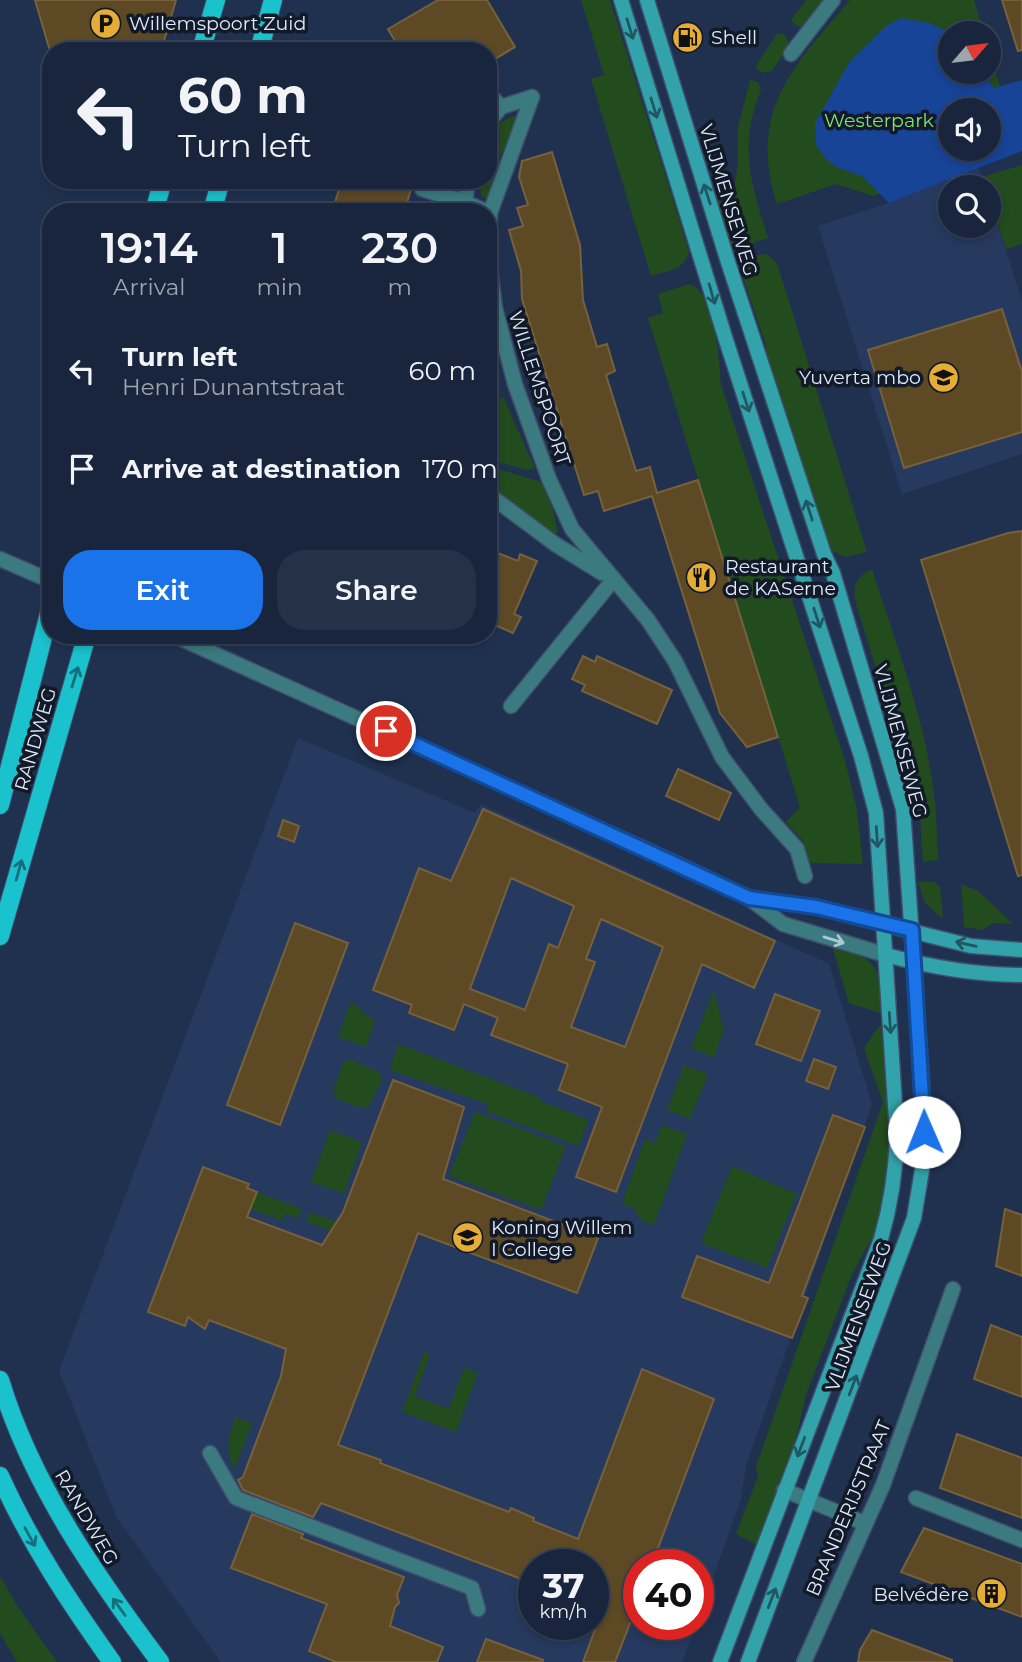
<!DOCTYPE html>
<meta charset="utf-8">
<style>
body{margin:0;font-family:Montserrat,sans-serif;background:#253147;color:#f1f3f6;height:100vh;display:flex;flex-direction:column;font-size:26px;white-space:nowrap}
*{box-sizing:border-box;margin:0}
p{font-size:23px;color:#9fa5af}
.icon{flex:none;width:38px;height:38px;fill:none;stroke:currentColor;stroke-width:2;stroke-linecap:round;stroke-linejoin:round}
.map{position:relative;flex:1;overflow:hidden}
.side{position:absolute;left:42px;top:203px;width:455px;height:441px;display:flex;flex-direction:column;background:#18253c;border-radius:28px;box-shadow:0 4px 10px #0003,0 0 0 2px #364256}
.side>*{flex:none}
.hud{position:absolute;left:42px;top:42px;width:455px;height:147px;border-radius:28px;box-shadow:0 4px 10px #0003,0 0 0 2px #364256;background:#18253c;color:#f1f3f6;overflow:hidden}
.needle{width:46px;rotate:62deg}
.fabs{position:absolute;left:938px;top:21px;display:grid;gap:14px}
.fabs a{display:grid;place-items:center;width:63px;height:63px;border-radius:50%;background:#18253c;box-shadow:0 4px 10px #0003,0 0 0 2px #364256;font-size:35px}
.speed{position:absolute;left:518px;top:1549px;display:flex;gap:14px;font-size:35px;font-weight:700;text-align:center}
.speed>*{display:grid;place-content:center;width:91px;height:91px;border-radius:50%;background:#18253c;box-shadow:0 4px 10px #0003,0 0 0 2px #364256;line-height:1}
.speed small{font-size:18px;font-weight:400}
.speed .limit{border:10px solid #d22;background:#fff;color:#111}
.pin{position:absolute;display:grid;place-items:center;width:60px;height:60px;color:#fff;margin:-30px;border:4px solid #fff;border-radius:50%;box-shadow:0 2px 7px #0007}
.me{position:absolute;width:77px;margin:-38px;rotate:359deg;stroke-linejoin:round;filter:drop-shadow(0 0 5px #0008)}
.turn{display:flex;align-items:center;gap:24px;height:147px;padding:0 21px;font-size:32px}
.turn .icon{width:91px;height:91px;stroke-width:2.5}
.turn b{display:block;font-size:49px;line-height:60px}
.eta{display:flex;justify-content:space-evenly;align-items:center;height:119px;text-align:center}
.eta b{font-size:42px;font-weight:600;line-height:49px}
.primary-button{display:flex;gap:14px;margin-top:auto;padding:14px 21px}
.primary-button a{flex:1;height:80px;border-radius:28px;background:#1a73e8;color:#fff;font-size:28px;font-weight:600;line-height:80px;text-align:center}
.primary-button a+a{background:#253147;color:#f1f3f6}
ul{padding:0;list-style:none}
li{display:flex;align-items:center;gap:21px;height:98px;padding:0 21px}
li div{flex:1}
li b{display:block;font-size:26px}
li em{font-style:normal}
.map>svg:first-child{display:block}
.built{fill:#263a5f;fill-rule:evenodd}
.green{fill:#224c1d;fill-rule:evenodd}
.water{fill:#184497;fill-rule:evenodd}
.building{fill:#5d4a25;stroke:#76613c;stroke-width:2;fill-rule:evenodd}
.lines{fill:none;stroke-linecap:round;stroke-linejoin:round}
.street-casing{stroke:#3e4e6c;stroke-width:17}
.secondary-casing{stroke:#3e4e6c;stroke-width:17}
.primary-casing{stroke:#3e4e6c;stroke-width:20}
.street{stroke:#3b7b7f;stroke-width:14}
.secondary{stroke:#32a3ab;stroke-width:14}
.primary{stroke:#19c2cc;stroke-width:18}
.oneway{stroke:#205762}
.oneway2{stroke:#166e7a}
.oneway3{stroke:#acc7d6}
.route-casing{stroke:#114b97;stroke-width:18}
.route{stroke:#1a73e8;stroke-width:12}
.labels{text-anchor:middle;stroke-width:7;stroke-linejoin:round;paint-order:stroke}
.poi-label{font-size:19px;fill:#dde8fc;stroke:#121927;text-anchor:start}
.park-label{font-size:19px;fill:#7ee172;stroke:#121927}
.street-label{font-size:19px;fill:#dde8fc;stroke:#121927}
</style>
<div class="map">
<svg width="1022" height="1662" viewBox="0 0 1022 1662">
<rect width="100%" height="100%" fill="#203150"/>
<g class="built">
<polygon points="978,168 986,187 950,187 950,226 989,226 989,197 1022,301 1022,454 902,494 818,226 889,203"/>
<path d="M298 738 475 813 481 804 829 964 872 1104 746 1466 741 1499 698 1620V1564H639V1624H697L682 1662H221L117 1518 59 1371ZM534 1564H593V1624H534Z"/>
</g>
<g class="green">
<path d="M581 0H610L689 251C685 270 668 271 651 276L591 79 604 75Z"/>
<polygon points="806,0 826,0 809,22 801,27 795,25 791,20"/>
<path d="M850 0H974L984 33 949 32 950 72 1022 140 873 196 836 184 777 204C747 111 793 67 850 0ZM950 110H989V149H950Z"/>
<polygon points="783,33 790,44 772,71 764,73 758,70 756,66 777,34"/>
<polygon points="989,49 1000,87 994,88 982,72 989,72"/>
<path d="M750 80 758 82 761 90C738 146 751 183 768 238L730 251 715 198 717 194 728 196 733 195 738 164V127Z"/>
<polygon points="513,116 517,117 517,121 497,163 488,197 484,198 481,196 479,180 488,180 488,132 496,125"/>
<polygon points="1022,165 1022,244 1006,249 989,197 989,187 986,187 982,177"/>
<polygon points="763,254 768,255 777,263 867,552 845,557 829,549 767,366 766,345 740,268 746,259"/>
<path d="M689 284C716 291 719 360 721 384L845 761 857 810 863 864 810 863 803 841 786 822 800 807 648 318 663 313 658 294Z"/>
<polygon points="488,348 498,382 488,388"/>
<polygon points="503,397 535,468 527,470 488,459 488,405"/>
<polygon points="488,466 541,482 552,506 558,533 552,533 500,496 488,485"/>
<path d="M872 569C895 643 926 719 934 796 937 817 937 839 938 860L923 862 917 768 899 709 890 712 856 604C852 587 855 577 872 569Z"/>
<polygon points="918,882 934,882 940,887 943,919 925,903"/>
<polygon points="961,884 978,891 1013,924 993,923 982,930 964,927"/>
<path d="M832 946C879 958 880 967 883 1014L849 1003Z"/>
<polygon points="714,990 724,1030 714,1057 691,1048"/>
<polygon points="351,1001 375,1022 366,1047 338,1037"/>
<polygon points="884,1024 890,1137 885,1201 877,1229 852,1274 806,1395 790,1462 758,1546 736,1534 758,1476 756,1467 883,1102 864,1048 880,1025"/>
<polygon points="398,1044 541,1098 540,1101 588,1120 579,1146 486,1111 488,1104 390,1070"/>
<polygon points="350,1059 379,1072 382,1079 370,1105 363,1109 337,1099 333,1091 343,1063"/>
<polygon points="684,1065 708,1074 690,1119 667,1110"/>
<polygon points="475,1112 566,1146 541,1210 449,1176"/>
<polygon points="662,1125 687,1134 654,1225 640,1219 634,1208 622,1204 645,1139 655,1143"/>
<polygon points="330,1130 362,1142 344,1194 311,1182"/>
<polygon points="732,1166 797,1194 767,1268 701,1243"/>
<polygon points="257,1192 302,1209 298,1218 285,1214 282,1221 250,1208"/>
<polygon points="310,1212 357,1229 348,1237 307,1222"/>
<polygon points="424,1353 430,1355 415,1396 449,1409 464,1368 478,1373 456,1432 402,1412"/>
<path d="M236 1417 252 1423 234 1471C226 1447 227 1440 236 1417Z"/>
<polygon points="0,1576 18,1607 57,1662 17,1662 0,1633"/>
</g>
<path class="water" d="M902 18 929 23 950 33V72H982L994 88 1022 80V151L889 203 862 176 838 168 826 159 816 145 815 123 850 61 886 26ZM950 110H989V149H950Z"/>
<g class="building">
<polygon points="35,0 176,0 161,51 50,51"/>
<polygon points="438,0 487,0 515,47 488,63 488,51 401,51 388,29"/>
<polygon points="1002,0 1022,0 1022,50 1018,51"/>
<polygon points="552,152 580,245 583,300 597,347 607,344 615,371 606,375 636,471 650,467 657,493 698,480 778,737 747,747 720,713 652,496 604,511 598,491 584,495 522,299 521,271 509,230 523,226 517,208 528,205 519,177 522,161"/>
<polygon points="342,180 414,180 404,212 332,212"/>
<polygon points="1002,309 1022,372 1022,432 904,468 868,350"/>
<polygon points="1022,531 1022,875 1018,876 921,560 1008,533"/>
<polygon points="488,549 518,561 520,554 537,561 514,614 521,617 513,633 488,622"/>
<polygon points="583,656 595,662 597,656 672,690 657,724 582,691 585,685 572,679"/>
<polygon points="678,769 731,793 719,820 666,796"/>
<path d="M483 809 775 941 754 988 702 964 616 1192 576 1177 602 1107 559 1090 568 1064 491 1035 498 1018 464 1004 454 1030 409 1013 412 1005 373 990 419 868 451 881ZM511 878 574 906 558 948 549 944 525 1010 470 989ZM601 919 663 947 625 1047 571 1027 595 962 586 959Z"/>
<polygon points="283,820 299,826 294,842 278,836"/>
<polygon points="295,923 348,943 280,1125 227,1105"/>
<polygon points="775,994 820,1011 801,1061 756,1044"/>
<polygon points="814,1059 836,1067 828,1089 806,1081"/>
<polygon points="393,1080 464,1107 443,1179 598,1238 577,1293 418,1233 338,1445 381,1460 380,1463 509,1512 511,1508 534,1518 533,1521 578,1539 642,1369 714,1399 652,1564 639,1564 639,1600 615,1662 583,1662 610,1589 593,1583 593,1564 534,1564 532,1583 321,1503 313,1517 243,1490 238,1480 243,1477 281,1376 286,1349 209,1320 205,1329 188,1317 185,1326 148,1312 203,1167 249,1184 247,1188 257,1192 247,1217 322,1245 343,1212"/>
<polygon points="833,1115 865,1127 802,1296 808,1298 792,1338 682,1297 697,1256 769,1283"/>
<polygon points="1005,1209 1022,1215 1022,1276 996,1266"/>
<polygon points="991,1325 1022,1337 1022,1397 974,1379"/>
<polygon points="957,1434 1022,1458 1022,1518 940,1488"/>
<polygon points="252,1514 303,1534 301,1538 404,1577 397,1595 399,1603 395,1607 390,1626 443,1647 437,1662 336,1662 309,1651 327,1604 231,1568"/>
<polygon points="924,1528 1022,1564 1022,1617 901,1572"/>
<polygon points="872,1630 952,1660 952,1662 858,1662 860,1650"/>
<polygon points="486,1639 543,1660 543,1662 477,1662"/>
</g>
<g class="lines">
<defs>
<g id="street">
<polyline points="791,54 833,0"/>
<polyline points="488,92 501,107"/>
<polyline points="532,97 490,213 489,260 495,308 515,384 549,479 572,529 648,620 675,661 722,757 761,809 797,849 805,876"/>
<polyline points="488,123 501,107 532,97"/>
<polyline points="422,189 465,202 487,212"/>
<polyline points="460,212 465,202 468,180"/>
<polyline points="488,494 555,544 602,573"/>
<polyline points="0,559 51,581"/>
<polyline points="173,635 682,866 749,898 783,924 886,955"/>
<polyline points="511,706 613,580"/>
<polyline points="751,898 816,907 883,924"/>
<polyline points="210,1453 236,1498 472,1588 478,1609"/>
<polyline points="784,1490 864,1523"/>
<polyline points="916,1498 1022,1540"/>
<polyline points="804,1662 883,1485 953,1289"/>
</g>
<g id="secondary">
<path d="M621 0 725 337 861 756 876 813 897 1135C896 1171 891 1204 881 1239L720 1662"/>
<polyline points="647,0 727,259 824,554 833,573 903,809 922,1081 922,1170 914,1218 748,1662"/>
<polyline points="883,924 971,946 1022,950"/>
<path d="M886 955C930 967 976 975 1022 975"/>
</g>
<g id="primary">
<polyline points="201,51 216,0"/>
<polyline points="259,51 273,0"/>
<polyline points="154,212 163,180"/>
<polyline points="212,212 221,180"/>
<polyline points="0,805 51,606"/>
<polyline points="0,936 87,635"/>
<path d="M0 1380C32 1485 95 1575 160 1662"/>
<path d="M0 1476C30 1543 70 1603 112 1662"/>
</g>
</defs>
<use href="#street" class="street-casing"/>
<use href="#secondary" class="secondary-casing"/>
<use href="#primary" class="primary-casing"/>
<use href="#street" class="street"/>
<use href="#secondary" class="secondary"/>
<use href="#primary" class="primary"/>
</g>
<defs><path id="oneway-shaft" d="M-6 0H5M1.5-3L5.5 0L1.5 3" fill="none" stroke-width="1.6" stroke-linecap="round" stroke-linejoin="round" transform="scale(1.75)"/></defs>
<g class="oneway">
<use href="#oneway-shaft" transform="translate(630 29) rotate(73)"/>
<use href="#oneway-shaft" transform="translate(654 108) rotate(73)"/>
<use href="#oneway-shaft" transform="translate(707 194) rotate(-108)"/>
<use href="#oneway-shaft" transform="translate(712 294) rotate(74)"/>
<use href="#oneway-shaft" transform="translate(746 402) rotate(72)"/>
<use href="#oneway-shaft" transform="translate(809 510) rotate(-108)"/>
<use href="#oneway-shaft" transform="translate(817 618) rotate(72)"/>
<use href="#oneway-shaft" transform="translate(877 837) rotate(86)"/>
<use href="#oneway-shaft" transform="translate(966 944) rotate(-167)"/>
<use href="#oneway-shaft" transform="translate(890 1023) rotate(86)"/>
<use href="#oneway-shaft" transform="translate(853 1385) rotate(-69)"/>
<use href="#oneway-shaft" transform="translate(801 1447) rotate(111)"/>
<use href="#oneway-shaft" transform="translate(772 1598) rotate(-69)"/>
</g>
<g class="oneway2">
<use href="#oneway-shaft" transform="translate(75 677) rotate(-73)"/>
<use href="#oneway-shaft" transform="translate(19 870) rotate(-74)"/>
<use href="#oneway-shaft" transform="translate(30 1537) rotate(61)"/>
<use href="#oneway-shaft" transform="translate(119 1607) rotate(-126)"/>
</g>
<use class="oneway3" href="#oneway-shaft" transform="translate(834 940) rotate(17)"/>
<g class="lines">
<defs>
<polyline id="route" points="386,731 749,898 816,907 912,930 924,1132"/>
</defs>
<use href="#route" class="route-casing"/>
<use href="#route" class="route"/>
</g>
<defs>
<symbol id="parking-disc" viewBox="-11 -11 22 22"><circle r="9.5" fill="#e5ad36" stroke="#121927"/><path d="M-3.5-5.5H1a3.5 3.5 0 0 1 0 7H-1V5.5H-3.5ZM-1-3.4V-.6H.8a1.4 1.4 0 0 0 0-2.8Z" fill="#111"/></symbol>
<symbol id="fuel-disc" viewBox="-11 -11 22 22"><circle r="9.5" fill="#e5ad36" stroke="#121927"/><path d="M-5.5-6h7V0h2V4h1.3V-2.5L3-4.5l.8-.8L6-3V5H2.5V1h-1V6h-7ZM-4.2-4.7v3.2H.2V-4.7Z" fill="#111"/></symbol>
<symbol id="university-disc" viewBox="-11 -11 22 22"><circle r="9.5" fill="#e5ad36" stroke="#121927"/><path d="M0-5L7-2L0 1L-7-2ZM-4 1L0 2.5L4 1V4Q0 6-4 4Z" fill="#111"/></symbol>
<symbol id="restaurant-disc" viewBox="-11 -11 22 22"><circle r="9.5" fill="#e5ad36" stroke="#121927"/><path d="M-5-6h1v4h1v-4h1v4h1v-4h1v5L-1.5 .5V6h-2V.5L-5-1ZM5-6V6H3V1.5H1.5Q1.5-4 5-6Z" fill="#111"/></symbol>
<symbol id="building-disc" viewBox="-11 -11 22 22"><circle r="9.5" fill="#e5ad36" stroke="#121927"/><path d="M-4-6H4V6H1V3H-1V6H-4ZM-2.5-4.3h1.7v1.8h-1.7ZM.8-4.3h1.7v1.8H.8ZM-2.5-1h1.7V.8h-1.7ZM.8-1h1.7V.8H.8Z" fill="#111"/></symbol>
</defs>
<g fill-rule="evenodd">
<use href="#parking-disc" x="88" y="6" width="35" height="35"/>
<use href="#fuel-disc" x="670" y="20" width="35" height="35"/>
<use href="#university-disc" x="926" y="360" width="35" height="35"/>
<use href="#restaurant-disc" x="684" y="560" width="35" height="35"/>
<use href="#university-disc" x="450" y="1220" width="35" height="35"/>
<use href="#building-disc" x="974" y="1576" width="35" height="35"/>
</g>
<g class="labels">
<g class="poi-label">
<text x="129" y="30">Willemspoort Zuid</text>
<text x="711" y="44">Shell</text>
<text x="921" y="384" text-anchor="end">Yuverta mbo</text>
<text x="725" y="573">Restaurant<tspan x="725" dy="22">de KASerne</tspan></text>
<text x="491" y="1234">Koning Willem<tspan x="491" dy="22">I College</tspan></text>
<text x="969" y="1601" text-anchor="end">Belvédère</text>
</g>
<g class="park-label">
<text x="879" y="127">Westerpark</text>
</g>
<g class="street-label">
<text transform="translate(729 200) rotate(73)" y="7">VLIJMENSEWEG</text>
<text transform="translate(540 388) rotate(72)" y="7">WILLEMSPOORT</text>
<text transform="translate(35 739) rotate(-74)" y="7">RANDWEG</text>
<text transform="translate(901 741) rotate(75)" y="7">VLIJMENSEWEG</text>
<text transform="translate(858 1316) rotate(-70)" y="7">VLIJMENSEWEG</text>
<text transform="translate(848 1508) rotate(-67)" y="7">BRANDERIJSTRAAT</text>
<text transform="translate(87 1517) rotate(60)" y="7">RANDWEG</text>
</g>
</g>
</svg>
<div class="fabs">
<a><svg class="needle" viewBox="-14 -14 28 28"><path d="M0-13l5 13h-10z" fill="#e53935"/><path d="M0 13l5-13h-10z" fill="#9fa5af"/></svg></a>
<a><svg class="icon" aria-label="sound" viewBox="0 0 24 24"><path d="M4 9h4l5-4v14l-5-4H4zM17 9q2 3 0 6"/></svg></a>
<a><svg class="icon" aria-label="search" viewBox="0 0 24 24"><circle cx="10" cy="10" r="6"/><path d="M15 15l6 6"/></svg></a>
</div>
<div class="speed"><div>37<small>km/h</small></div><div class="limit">40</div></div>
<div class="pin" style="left:386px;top:731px;background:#d93025"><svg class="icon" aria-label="arrive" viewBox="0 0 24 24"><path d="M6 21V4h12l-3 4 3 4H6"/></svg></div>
<svg class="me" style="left:924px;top:1132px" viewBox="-20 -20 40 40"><circle r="19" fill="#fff"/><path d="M0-13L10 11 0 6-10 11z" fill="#1a73e8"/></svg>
<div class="hud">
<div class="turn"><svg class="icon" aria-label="left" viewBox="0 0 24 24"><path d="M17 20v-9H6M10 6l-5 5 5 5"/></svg><div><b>60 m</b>Turn left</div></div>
</div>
<section class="side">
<div class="eta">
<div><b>19:14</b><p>Arrival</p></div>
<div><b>1</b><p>min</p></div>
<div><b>230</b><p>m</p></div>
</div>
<ul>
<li><svg class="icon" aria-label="left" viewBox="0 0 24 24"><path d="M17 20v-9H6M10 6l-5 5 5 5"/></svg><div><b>Turn left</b><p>Henri Dunantstraat</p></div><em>60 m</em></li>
<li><svg class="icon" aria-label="arrive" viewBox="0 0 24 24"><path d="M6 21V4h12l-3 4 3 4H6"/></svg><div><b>Arrive at destination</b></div><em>170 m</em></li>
</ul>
<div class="primary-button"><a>Exit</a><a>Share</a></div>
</section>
</div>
